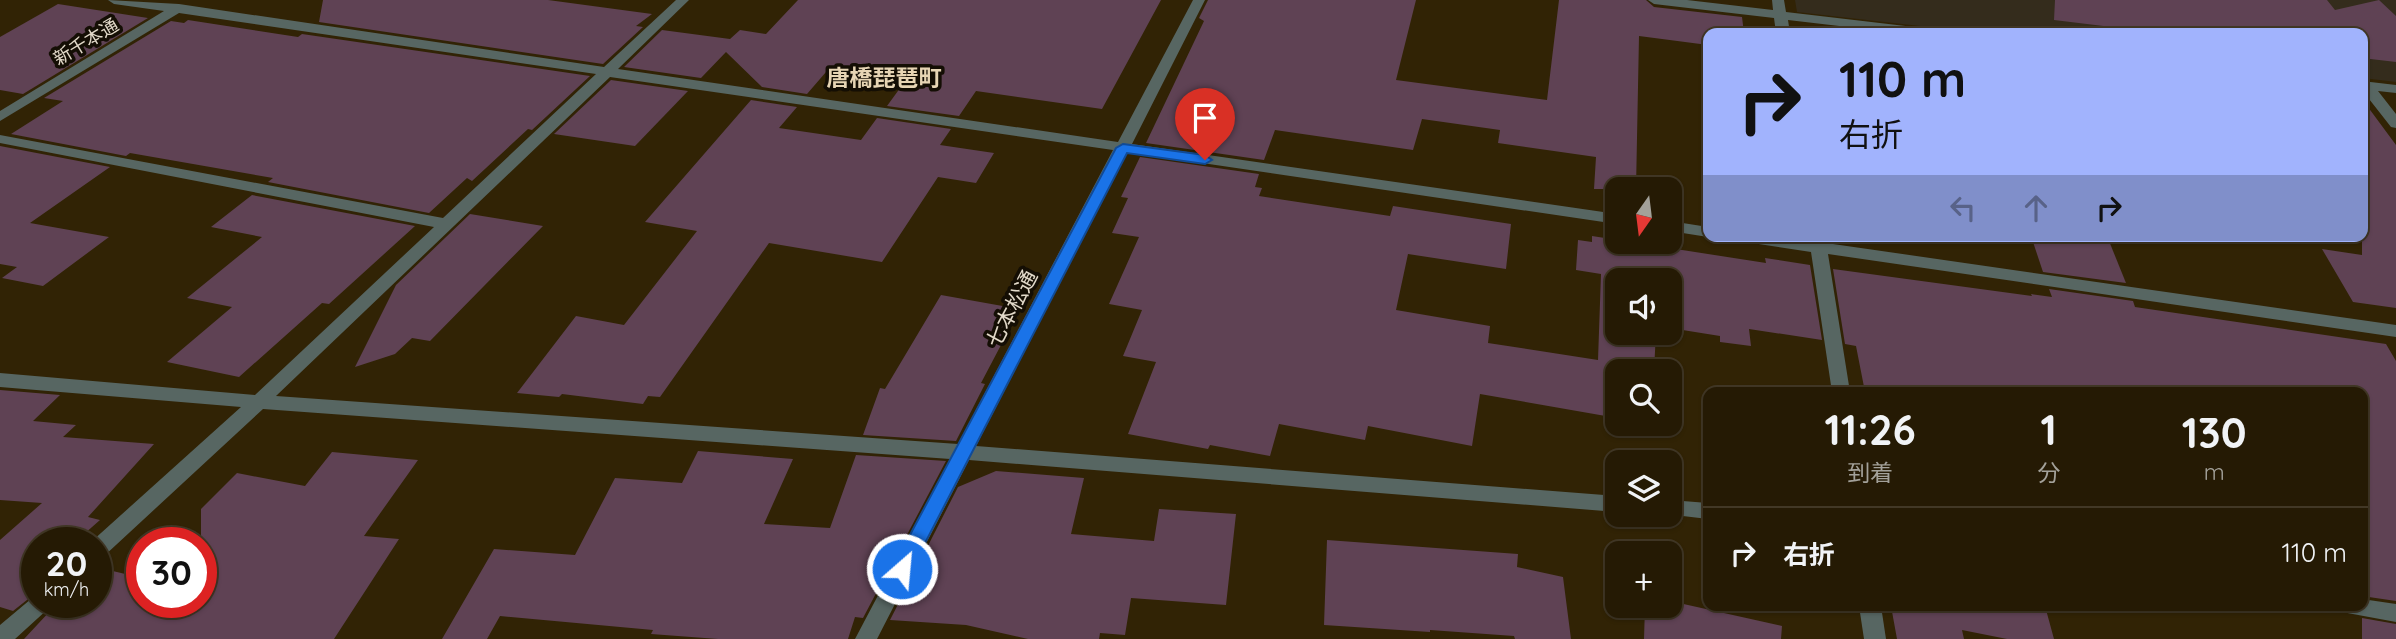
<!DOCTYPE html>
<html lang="ja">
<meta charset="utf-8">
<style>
body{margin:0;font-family:Quicksand,"Noto Sans JP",sans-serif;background:#312713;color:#f1f3f6;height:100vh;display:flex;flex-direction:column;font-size:26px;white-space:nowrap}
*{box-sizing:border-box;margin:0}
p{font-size:23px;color:#a3a19a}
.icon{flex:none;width:38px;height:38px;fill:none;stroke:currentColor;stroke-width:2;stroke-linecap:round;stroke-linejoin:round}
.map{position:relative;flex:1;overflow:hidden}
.panel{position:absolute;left:1703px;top:387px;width:665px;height:224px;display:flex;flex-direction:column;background:#251a04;border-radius:14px;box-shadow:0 2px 5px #0004,0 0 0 2px #423826}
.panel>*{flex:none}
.hud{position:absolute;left:1703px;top:28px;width:665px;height:214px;border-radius:14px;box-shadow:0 2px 5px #0004,0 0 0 2px #423826;background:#a1b3fd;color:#111;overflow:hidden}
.needle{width:46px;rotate:194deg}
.tools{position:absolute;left:1605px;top:177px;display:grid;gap:14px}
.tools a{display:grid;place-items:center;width:77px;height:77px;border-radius:14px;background:#251a04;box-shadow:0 2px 5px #0004,0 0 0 2px #423826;font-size:35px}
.speed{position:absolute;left:21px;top:527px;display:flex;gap:14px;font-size:35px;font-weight:700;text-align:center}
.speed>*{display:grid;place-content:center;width:91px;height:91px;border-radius:50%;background:#251a04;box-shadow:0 2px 5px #0004,0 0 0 2px #423826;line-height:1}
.speed small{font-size:18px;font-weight:400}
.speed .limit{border:10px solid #d22;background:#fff;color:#111}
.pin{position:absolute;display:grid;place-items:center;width:60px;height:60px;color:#fff;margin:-72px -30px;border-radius:50% 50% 50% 0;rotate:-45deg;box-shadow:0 0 7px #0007}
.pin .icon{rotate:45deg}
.me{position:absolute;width:77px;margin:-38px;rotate:27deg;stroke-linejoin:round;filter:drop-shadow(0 0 5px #0008)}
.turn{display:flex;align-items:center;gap:24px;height:147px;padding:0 21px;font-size:32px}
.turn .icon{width:91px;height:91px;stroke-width:2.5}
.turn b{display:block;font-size:49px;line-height:60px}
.lanes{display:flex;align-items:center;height:66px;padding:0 21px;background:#0003;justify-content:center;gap:35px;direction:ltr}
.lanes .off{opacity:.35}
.eta{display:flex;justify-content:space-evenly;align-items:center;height:119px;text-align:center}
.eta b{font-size:42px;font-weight:700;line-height:49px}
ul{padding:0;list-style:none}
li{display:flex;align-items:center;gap:21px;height:91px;padding:0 21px;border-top:2px solid #423826}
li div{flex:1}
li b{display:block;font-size:26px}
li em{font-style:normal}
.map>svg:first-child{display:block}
.commercial{fill:#342c1c}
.building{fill:#5f4254}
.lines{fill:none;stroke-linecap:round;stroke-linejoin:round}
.minor{fill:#576662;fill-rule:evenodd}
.route{fill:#1a73e8;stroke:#114b97;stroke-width:2}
.labels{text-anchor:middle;stroke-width:7;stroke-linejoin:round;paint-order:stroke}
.far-street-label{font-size:18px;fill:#e3daca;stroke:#140e04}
.street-label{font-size:21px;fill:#e3daca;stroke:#140e04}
.neighbourhood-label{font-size:23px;font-weight:bold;fill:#e7d5b4;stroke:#140e04}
</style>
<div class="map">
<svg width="2396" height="639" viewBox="0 0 2396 639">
<rect width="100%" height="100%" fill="#312305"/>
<polygon class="commercial" points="1795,0 2396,0 2396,82 2363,78 2362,33 1981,33 1797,12"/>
<g class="building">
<polygon points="323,0 548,0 652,14 636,26 643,27 603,64 319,22"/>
<polygon points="798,0 1161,0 1102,109 976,91 959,116 887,106 903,84 826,72 807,94 762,87 726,52 701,78 624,67 662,30 730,39 740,30 766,34"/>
<polygon points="1208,0 1416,0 1396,80 1547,100 1559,0 1646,0 1654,7 1742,17 1744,33 1708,33 1708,45 1639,36 1636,189 1594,189 1596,157 1498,143 1500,130 1422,119 1413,150 1275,130 1264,160 1146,143 1204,21 1199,18"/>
<polygon points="2055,0 2327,0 2335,10 2379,0 2396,16 2396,62 2362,58 2362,33 2161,33 2054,20"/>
<polygon points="58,4 148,18 23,94 0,90 0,37"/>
<polygon points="188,20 298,37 302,34 590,76 532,130 528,129 472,181 467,178 429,213 268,182 273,178 130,153 126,156 11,134 63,101 44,98 171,21 184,23"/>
<polygon points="611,80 688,91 635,146 554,134"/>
<polygon points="2362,99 2396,145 2396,308 2353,302 2322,249 2362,255"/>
<polygon points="751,100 797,107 779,128 861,140 877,118 951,129 940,145 994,153 976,183 938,177 882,262 769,243 660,397 648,396 643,404 562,394 559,397 517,393 576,316 624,325 697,231 645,222"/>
<polygon points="0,146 110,167 30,223 109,237 43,286 2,278 17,267 0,264"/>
<polygon points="1140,157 1259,174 1255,187 1262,188 1259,196 1390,216 1393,206 1511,224 1506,269 1408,254 1396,310 1490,326 1488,343 1598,360 1601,274 1576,270 1578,240 1592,242 1592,236 1766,263 1765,258 1810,265 1822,340 1749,329 1751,346 1720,342 1720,336 1670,328 1670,280 1617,280 1617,332 1656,332 1654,371 1617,371 1617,418 1480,394 1472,446 1368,426 1365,440 1279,424 1270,456 1210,445 1208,449 1128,434 1156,362 1123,356 1142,310 1109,304 1139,237 1112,233 1128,198 1121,197"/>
<polygon points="252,195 415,226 329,304 322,303 239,377 167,362 232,307 187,298 262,237 211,227"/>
<polygon points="470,214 543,226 430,341 412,338 395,354 355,367 396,285"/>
<polygon points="2031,236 2107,236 2126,283 2043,272"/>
<polygon points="1833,269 2032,296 2031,294 2052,297 2049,289 2133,301 2135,307 2386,344 2396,361 2396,601 2362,596 2362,392 2047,392 2015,387 2016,392 1865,392 1856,346 1845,344"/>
<polygon points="941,295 1020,309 981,383 985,384 956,441 863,435 880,388 885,389"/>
<polygon points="0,390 60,395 33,421 76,425 63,437 154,444 88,517 100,520 75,542 37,542 37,592 13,611 0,607 0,540 42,503 0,500"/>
<polygon points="698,451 793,459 764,524 830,528 856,455 946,461 863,618 855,617 848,639 718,639 651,634 653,630 500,616 487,639 442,639 494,549 575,555 615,478 682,483"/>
<polygon points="332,452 418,460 364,536 399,539 334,639 24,639 51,610 54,602 96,602 96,567 142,578 142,602 201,602 201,509 237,473 305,486"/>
<polygon points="996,471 1084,478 1071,534 1154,541 1159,509 1236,514 1226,605 1131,598 1125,635 1100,633 1099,639 1028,639 966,625 890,620 958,487"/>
<polygon points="1327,540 1518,554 1517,567 1563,577 1571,639 1515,639 1514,636 1430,630 1430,632 1324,625"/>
<polygon points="1670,601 1782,626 1781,639 1644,639 1645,606 1670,606"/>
<polygon points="1891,606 2045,606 2054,639 2007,639 1962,630 1964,639 1897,639"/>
<polygon points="2362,618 2396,624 2396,639 2362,639"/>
</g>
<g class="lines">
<g class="minor">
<path d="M108 0 179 4 604 67 676 0H689L618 69 1118 142 1193 0H1205L1132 144 1617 214V224L1127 152 976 446 1617 496V512L969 460 877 639H855L950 459 263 409 103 557 96 559V542H91L241 407 0 387V373L255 395 434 227 0 143V135L443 218 596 74 179 13 0 121V111L164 11 114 4ZM610 77 1113 150 958 444 276 396Z"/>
<polygon points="1648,0 1687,0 1773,10 1772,0 1784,0 1786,12 1931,29 1938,33 1899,33 1788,20 1790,33 1776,33 1774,18 1654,4"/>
<polygon points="2362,81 2396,85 2396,93 2378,91 2396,114 2396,128 2391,127 2362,90"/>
<polygon points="1670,221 1708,227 1708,236 1711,236 1708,237 1670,231"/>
<polygon points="1731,236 1777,236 1810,241 1809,236 1825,236 1826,243 2396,325 2396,337 1828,254 1850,392 1832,392 1811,252 1739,241"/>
<polygon points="1670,500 1708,503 1708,519 1666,514 1670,514"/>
<polygon points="37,594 37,602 52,602 49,608 15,639 0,639 0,625"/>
<polygon points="2362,599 2396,604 2396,622 2342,612 2339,606 2362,606"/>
<polygon points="1859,606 1881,606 1886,639 1864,639"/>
</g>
</g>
<polygon class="route" points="1123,144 1205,155 1212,160 1205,164 1127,153 909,574 902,577 895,574 892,569 895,563 1116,148"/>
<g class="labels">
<g class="far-street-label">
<text transform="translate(86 42) rotate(-31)" y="6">新千本通</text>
</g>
<g class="street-label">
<text transform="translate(1012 309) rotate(-62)" y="7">七本松通</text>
</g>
<g class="neighbourhood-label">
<text x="884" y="86">唐橋琵琶町</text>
</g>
</g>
</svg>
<div class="tools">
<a><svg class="needle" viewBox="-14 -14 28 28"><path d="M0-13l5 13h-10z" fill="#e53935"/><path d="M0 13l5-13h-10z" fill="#a3a19a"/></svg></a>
<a><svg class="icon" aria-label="sound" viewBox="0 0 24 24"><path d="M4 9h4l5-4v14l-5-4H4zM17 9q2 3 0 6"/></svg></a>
<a><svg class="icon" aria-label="search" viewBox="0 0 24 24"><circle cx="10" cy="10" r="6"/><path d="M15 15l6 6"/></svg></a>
<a><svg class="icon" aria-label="layers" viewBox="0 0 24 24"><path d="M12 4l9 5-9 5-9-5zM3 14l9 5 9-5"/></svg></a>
<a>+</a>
</div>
<div class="speed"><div>20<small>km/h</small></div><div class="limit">30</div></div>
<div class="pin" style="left:1205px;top:160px;background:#d93025"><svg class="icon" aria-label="arrive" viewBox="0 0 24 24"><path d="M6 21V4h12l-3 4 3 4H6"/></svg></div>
<svg class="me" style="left:902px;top:569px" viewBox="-20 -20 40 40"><circle r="17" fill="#1a73e8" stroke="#fff" stroke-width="3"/><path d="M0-11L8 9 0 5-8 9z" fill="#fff"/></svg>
<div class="hud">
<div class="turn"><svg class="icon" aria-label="right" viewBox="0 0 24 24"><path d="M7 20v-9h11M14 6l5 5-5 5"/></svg><div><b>110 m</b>右折</div></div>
<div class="lanes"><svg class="icon off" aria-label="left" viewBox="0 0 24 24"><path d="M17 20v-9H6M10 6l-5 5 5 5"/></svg><svg class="icon off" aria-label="ahead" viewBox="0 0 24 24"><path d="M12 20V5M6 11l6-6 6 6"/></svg><svg class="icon" aria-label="right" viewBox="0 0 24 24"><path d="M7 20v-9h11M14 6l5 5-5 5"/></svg></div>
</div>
<section class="panel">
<div class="eta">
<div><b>11:26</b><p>到着</p></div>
<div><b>1</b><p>分</p></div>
<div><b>130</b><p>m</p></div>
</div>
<ul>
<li><svg class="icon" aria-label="right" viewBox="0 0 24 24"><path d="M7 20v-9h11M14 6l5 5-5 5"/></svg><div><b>右折</b></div><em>110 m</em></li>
</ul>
</section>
</div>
